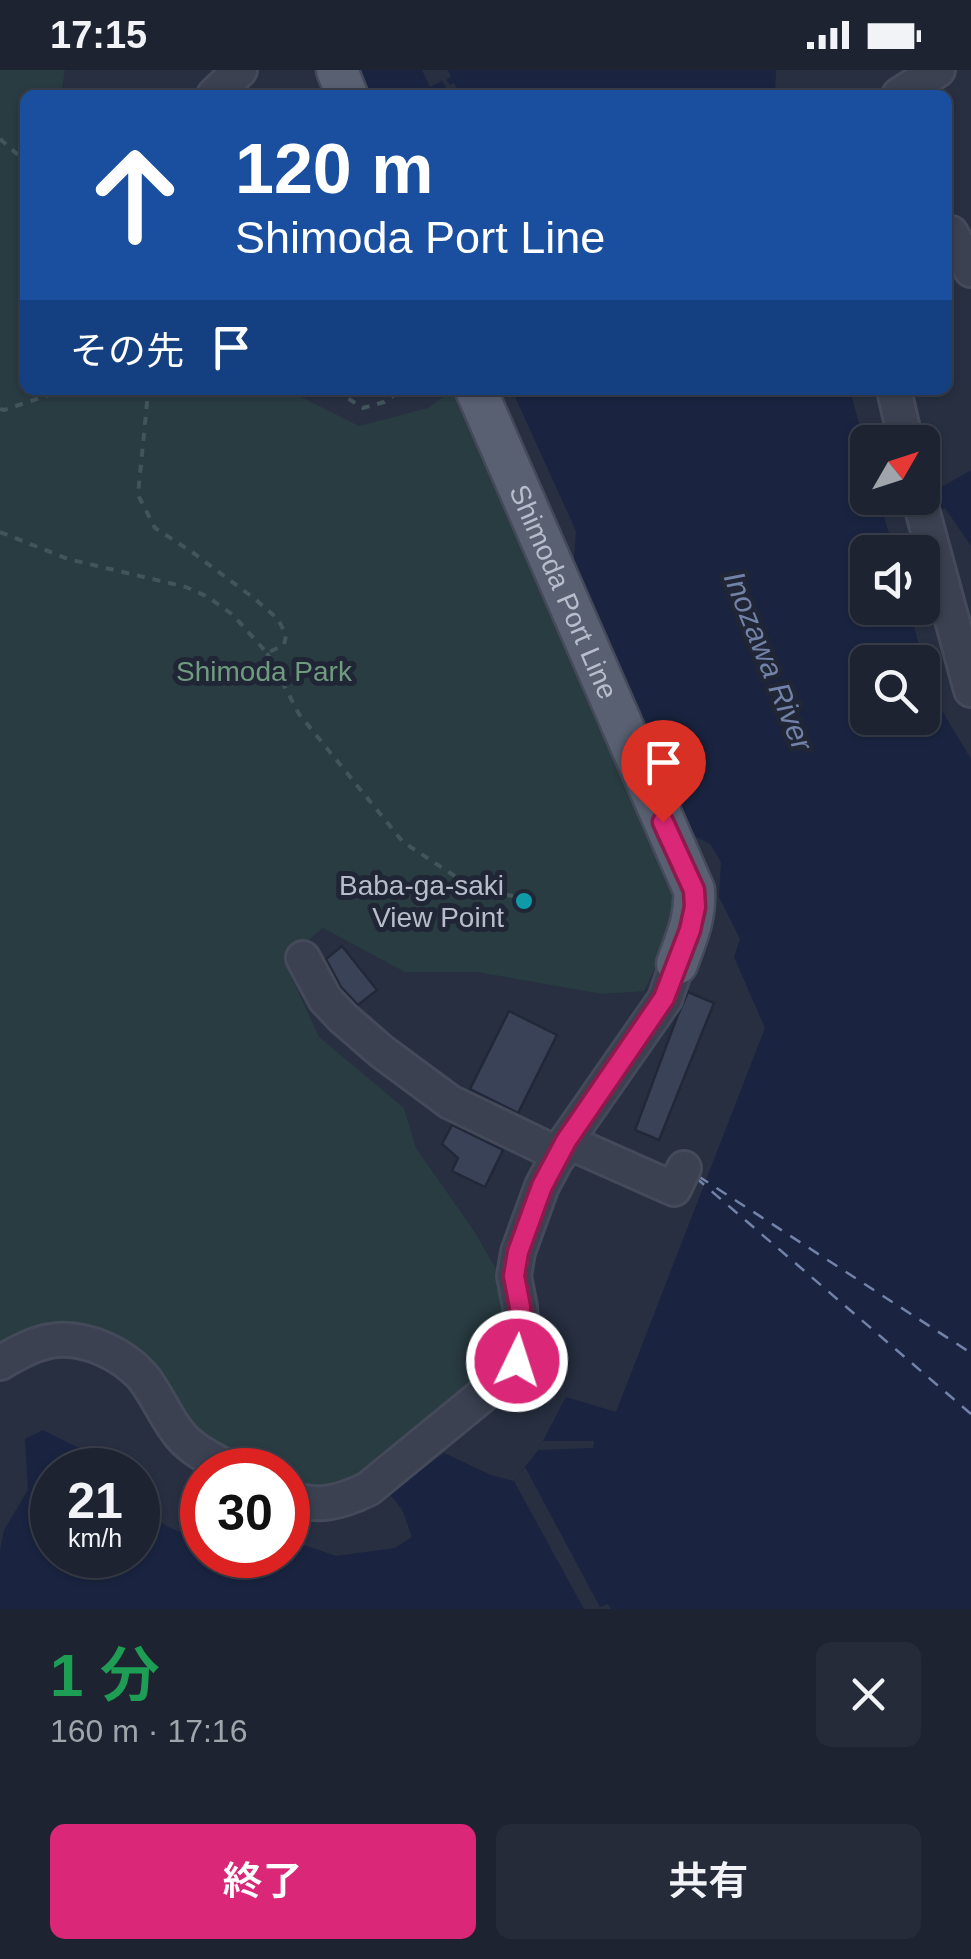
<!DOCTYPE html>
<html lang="ja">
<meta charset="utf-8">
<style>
body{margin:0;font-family:Helvetica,"Noto Sans JP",sans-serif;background:#252b39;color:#f1f3f6;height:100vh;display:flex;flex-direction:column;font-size:38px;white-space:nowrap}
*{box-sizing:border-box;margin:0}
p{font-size:32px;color:#a0a4ab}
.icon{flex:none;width:55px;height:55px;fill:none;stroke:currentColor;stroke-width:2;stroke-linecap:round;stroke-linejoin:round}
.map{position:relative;height:1539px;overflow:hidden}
.sheet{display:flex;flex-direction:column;background:#1d2331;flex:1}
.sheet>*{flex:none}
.top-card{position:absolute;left:20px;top:20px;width:932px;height:305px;border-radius:15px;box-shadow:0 2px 8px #0004,0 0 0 2px #3b404d;background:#1a4fa0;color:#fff;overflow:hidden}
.needle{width:65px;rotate:51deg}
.controls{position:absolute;left:850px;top:355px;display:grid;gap:20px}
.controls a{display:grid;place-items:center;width:90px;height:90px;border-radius:15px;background:#1d2331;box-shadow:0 2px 8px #0004,0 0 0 2px #3b404d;font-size:50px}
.speed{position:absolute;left:30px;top:1378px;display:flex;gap:20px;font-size:50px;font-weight:700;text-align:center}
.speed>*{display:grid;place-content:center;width:130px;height:130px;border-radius:50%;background:#1d2331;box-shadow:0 2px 8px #0004,0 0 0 2px #3b404d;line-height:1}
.speed small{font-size:25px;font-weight:400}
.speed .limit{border:15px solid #d22;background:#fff;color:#111}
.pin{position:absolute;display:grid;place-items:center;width:85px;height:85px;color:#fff;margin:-102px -42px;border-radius:50% 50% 50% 0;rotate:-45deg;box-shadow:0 0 10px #0007}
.pin .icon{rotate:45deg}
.me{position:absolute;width:110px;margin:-55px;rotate:4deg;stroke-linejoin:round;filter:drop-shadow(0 0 8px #0008)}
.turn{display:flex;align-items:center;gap:35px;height:210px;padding:0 50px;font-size:45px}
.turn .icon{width:130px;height:130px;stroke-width:2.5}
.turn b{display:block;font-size:70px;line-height:85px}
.then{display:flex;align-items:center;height:95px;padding:0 50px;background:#0003;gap:20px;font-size:38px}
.round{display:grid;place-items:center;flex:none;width:105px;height:105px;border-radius:15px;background:#252b39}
.summary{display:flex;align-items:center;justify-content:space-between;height:170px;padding:0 50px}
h1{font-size:60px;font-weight:600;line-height:75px;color:#1e9e55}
.cta{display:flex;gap:20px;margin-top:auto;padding:20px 50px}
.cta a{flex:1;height:115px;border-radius:15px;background:#db2777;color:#fff;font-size:40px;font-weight:600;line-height:115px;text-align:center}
.cta a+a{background:#252b39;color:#f1f3f6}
.status{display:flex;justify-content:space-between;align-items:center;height:70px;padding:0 50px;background:#1d2331;direction:ltr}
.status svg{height:28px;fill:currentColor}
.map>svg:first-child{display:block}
.green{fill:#293c42}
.water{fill:#1a2440}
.pier{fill:#272f41}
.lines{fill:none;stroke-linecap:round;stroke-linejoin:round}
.ferry{stroke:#7282a9;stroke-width:2.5;stroke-dasharray:12 10;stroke-linecap:butt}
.building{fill:#394257;stroke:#222838;stroke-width:2.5}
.minor-casing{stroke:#454a5a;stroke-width:38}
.major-casing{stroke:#454a5a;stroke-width:45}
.path{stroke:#42555a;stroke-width:4;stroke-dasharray:8 8;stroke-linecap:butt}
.minor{stroke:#3b4151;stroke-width:32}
.major{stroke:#596071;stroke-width:40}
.route-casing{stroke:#8e194d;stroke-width:25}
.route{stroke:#db2777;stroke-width:18}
.culture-dot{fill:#0f9aa8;stroke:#202636;stroke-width:4}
.labels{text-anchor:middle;stroke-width:10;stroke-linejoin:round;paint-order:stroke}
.street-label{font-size:28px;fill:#b8bdcb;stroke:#202636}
.park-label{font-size:28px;fill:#709b80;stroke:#202636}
.poi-label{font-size:28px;fill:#b8bdcb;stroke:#202636;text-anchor:end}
.water-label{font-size:30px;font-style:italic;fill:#7282a9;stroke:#202636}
</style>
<div class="status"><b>17:15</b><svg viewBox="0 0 49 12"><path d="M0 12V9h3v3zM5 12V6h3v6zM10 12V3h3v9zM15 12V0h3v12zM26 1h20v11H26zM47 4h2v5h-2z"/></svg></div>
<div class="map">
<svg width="971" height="1539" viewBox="0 0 971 1539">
<rect width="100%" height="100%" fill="#272f41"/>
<polygon class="green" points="0,0 65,0 61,25 25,25 25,320 287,320 359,356 428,338 452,320 465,320 687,830 644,921 603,924 477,902 405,902 323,858 284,890 319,967 404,1038 416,1078 474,1161 503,1211 508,1270 484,1311 349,1417 308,1421 288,1413 288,1400 261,1400 226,1380 197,1359 163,1313 128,1278 0,1278"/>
<g class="water">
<polygon points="357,0 776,0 775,25 367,25"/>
<polygon points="512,320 850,320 867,385 868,428 879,428 894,482 868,482 868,538 909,538 925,598 923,598 922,592 868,592 868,648 922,648 923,606 926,606 932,624 971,689 971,1539 0,1539 0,1480 4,1460 28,1420 25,1369 43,1360 91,1384 98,1400 52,1400 52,1485 138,1485 138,1437 168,1457 202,1471 202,1485 233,1485 236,1488 265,1492 276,1485 288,1485 288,1477 295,1472 336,1486 395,1478 412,1467 402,1439 390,1425 399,1416 444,1383 491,1405 514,1411 538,1380 566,1327 616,1342 765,958 734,887 740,869 719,827 721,792 710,774 687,762 573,502 576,461"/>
<polygon points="971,400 971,476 945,438 939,441 928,425"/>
</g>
<g class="pier">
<polygon points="422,0 448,0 451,7 446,10 450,15 454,13 460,25 445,25 442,19 446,17 442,11 430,17"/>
<polygon points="542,1371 594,1371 593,1378 538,1380"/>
<polygon points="525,1397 600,1537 608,1534 611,1539 584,1539 514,1411"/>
</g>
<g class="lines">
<g class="ferry">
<polyline points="698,1106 971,1283"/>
<polyline points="695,1107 971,1344"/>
</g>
</g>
<g class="building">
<polygon points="342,876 377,920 358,935 341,917 326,889"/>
<polygon points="688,922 714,933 659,1070 635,1060 677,947"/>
<polygon points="509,941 557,965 518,1043 470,1019"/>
<polygon points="452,1055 503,1080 485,1117 452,1101 458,1088 442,1074"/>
</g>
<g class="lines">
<defs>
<g id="minor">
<polyline points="214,25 240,0"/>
<polyline points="899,25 938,0"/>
<polyline points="948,164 951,163 971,200"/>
<polyline points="894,320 906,372"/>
<polyline points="919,428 971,620"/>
<polyline points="303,888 325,929 343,948 381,981 450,1032 560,1085"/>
<polyline points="566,1071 674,1119 684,1098"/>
<path d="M0 1293C17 1283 38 1271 58 1270 88 1268 122 1284 142 1306 157 1324 165 1347 180 1365 193 1381 214 1390 232 1400"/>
<path d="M288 1428C318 1438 339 1433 368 1419L511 1302 517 1291 522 1267 520 1237 514 1206 518 1182 542 1116 566 1071 665 929 677 894"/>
</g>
<g id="major">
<polyline points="337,0 347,25"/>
<path id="s1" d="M476 320 694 820C696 847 686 869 677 894"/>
</g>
</defs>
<use href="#minor" class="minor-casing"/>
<use href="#major" class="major-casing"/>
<g class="path">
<polyline points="0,69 25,91"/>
<polyline points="335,320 363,338 384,332 402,320"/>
<polyline points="0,339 4,340 64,320"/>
<polyline points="0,462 68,489 186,517 208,527 233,545 267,583 284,575 286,565 278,549 255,529 192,482 155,458 138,425 147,333 146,320"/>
<polyline points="267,583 299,644 403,772 473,818 517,827"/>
</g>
<use href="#minor" class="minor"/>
<use href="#major" class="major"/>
</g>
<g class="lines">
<defs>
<polyline id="route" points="517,1291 522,1267 520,1237 514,1206 518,1182 542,1116 566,1071 664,928 690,860 695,837 694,820 663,752"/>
</defs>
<use href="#route" class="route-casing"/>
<use href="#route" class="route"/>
</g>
<circle class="culture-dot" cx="524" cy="831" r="10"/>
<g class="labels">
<g class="street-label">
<text dy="10" stroke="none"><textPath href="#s1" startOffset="220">Shimoda Port Line</textPath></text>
</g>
<g class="park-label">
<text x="264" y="611">Shimoda Park</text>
</g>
<g class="poi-label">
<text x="504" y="825">Baba-ga-saki<tspan x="504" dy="32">View Point</tspan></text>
</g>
<g class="water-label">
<text transform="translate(768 591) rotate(68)" y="10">Inozawa River</text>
</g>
</g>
</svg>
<div class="controls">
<a><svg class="needle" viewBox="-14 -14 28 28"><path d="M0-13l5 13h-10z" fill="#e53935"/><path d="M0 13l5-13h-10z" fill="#a0a4ab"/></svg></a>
<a><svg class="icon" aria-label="sound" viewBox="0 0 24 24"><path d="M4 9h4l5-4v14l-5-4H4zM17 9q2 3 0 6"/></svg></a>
<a><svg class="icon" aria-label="search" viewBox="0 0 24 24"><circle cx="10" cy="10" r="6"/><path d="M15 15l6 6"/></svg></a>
</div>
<div class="speed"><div>21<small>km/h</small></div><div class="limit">30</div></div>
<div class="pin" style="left:663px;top:752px;background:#d93025"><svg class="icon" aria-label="arrive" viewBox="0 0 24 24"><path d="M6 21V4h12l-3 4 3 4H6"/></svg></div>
<svg class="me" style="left:517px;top:1291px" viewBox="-20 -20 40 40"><circle r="17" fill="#db2777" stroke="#fff" stroke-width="3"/><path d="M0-11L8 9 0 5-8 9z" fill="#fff"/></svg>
<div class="top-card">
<div class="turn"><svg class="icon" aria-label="ahead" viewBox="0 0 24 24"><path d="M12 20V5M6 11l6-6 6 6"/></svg><div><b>120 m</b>Shimoda Port Line</div></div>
<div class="then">その先<svg class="icon" aria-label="arrive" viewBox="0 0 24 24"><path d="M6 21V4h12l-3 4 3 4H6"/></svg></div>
</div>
</div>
<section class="sheet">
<div class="summary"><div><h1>1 分</h1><p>160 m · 17:16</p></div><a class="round"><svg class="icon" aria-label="close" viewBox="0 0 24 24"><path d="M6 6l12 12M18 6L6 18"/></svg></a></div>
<div class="cta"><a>終了</a><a>共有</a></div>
</section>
